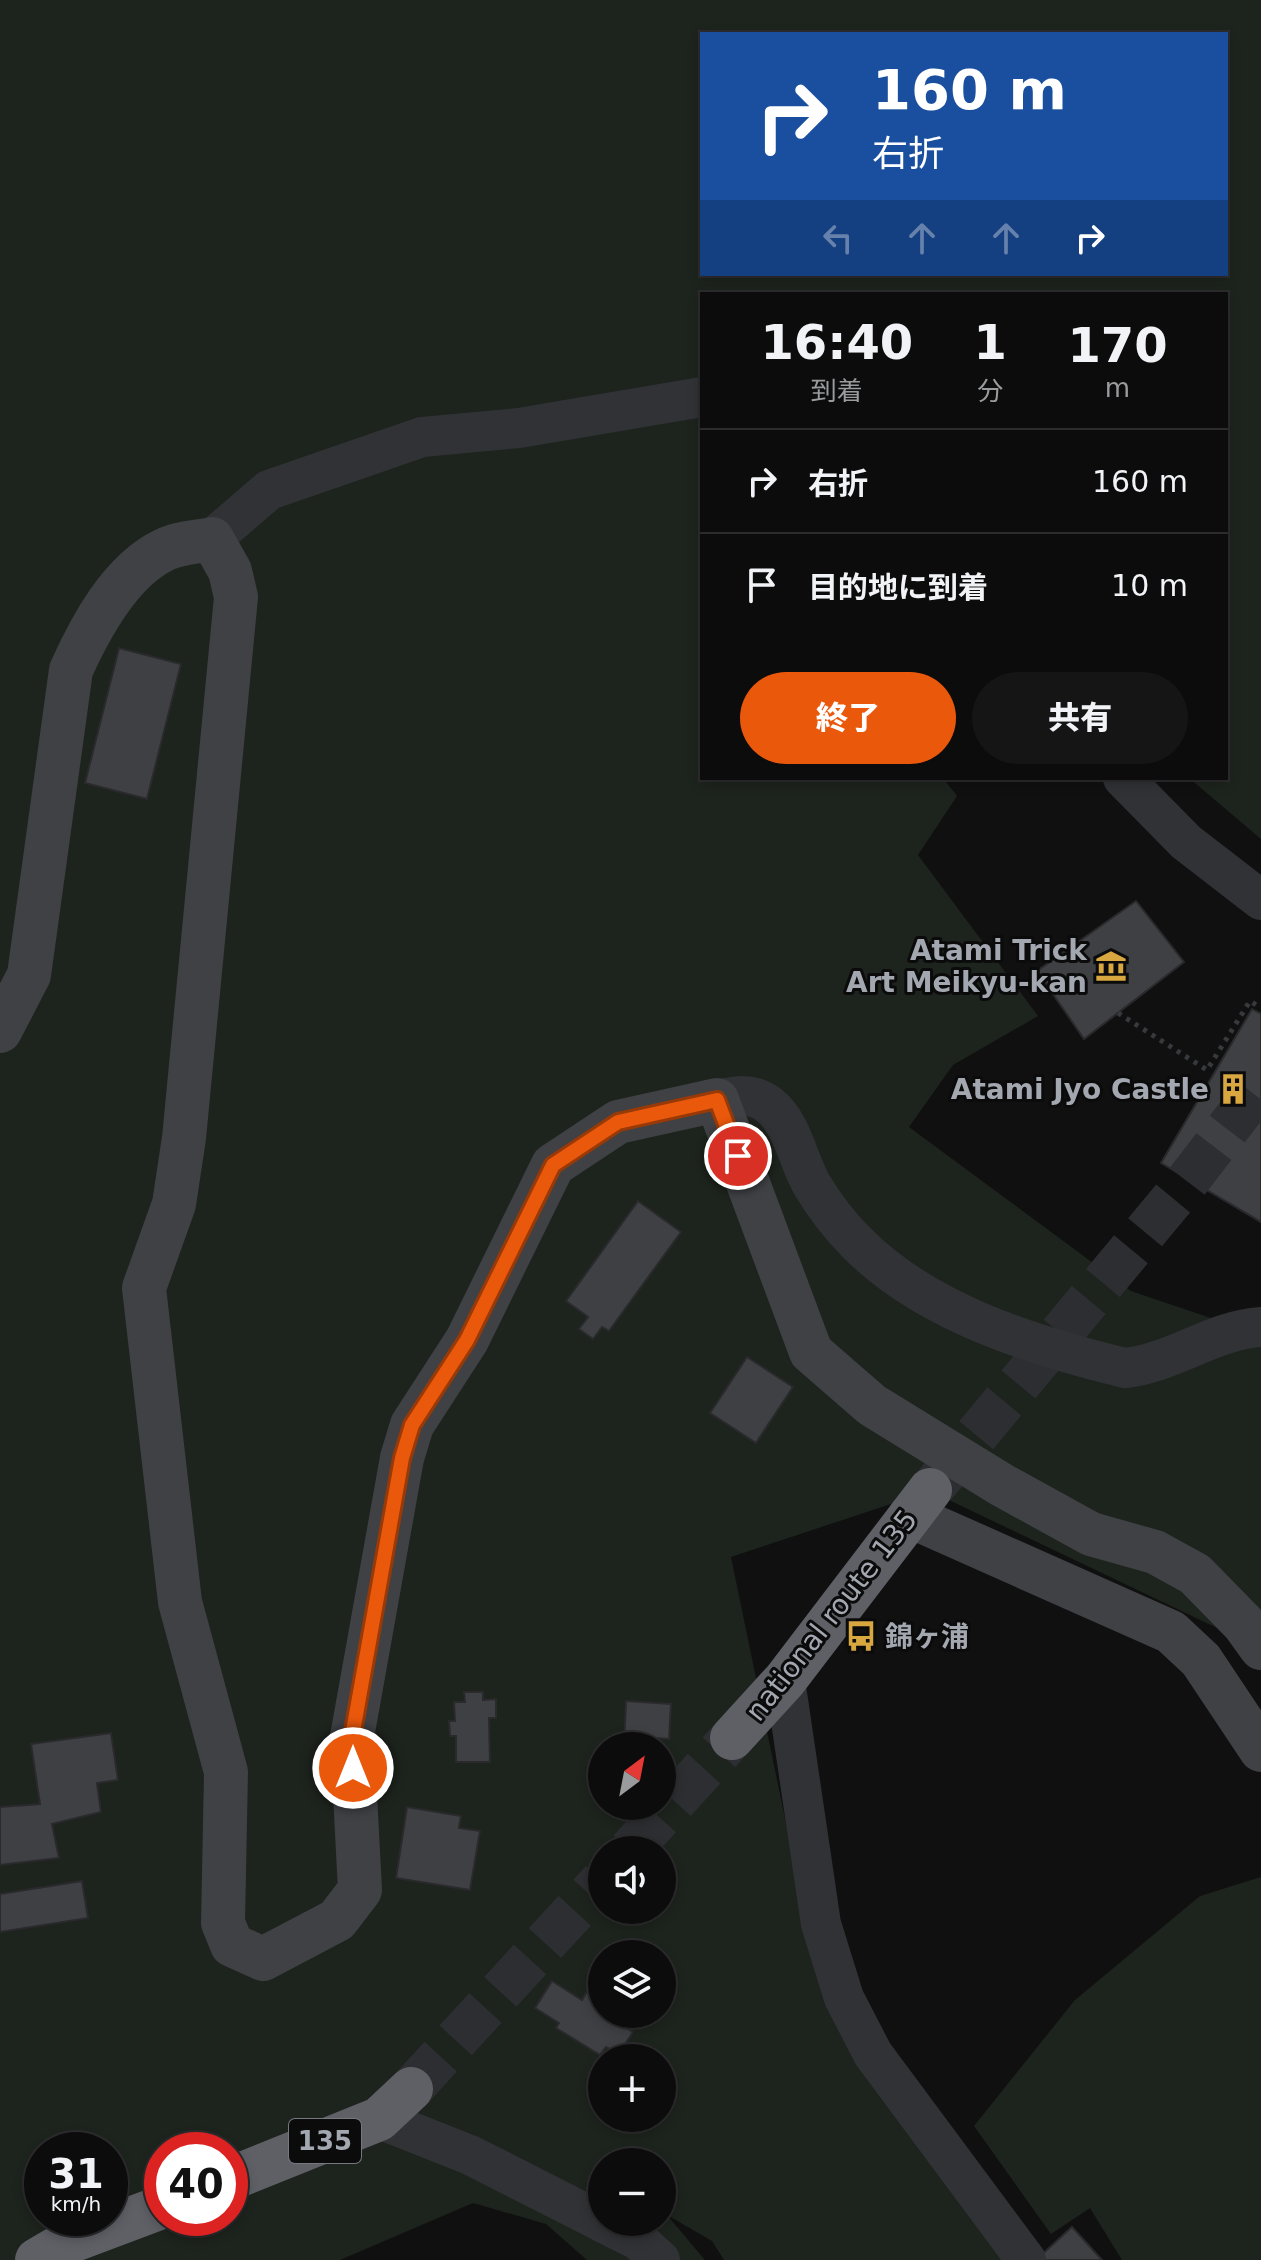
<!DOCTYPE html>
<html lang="ja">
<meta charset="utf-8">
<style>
body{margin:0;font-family:"DejaVu Sans","Noto Sans JP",sans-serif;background:#151516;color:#f1f3f6;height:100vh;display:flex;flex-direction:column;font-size:30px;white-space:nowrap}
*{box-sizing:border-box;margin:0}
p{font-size:26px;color:#9a9b9d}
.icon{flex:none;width:44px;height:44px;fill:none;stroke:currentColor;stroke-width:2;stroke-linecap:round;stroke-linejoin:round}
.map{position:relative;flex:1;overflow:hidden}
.panel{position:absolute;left:700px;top:292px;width:528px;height:488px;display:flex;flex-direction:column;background:#0c0c0d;border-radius:0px;box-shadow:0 4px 12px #0003,0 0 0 2px #2c2c2e}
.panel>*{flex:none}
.hud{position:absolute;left:700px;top:32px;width:528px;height:244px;border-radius:0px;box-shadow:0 4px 12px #0003,0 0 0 2px #2c2c2e;background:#1a4fa0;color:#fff;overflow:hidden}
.needle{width:52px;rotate:32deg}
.buttons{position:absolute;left:588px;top:1732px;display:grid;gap:16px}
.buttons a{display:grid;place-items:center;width:88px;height:88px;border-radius:50%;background:#0c0c0d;box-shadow:0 4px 12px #0003,0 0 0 2px #2c2c2e;font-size:40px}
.speed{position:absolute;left:24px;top:2132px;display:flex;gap:16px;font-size:40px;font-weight:700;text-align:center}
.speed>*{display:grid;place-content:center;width:104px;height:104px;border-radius:50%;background:#0c0c0d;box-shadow:0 4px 12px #0003,0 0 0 2px #2c2c2e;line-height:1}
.speed small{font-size:20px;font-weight:400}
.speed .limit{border:12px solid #d22;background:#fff;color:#111}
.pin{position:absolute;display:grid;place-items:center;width:68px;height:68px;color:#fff;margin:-34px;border:4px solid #fff;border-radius:50%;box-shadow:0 2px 8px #0007}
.me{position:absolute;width:88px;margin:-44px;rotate:0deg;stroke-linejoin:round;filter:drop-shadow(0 0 6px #0008)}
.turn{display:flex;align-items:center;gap:28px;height:168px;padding:0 40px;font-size:36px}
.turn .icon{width:104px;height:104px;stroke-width:2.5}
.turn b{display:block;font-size:56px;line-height:68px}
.lanes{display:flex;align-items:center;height:76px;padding:0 40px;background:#0003;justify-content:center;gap:40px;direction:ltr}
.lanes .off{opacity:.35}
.eta{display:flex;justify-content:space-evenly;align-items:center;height:136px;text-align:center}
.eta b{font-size:48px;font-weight:800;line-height:56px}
.cta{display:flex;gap:16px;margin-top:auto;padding:16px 40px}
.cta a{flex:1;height:92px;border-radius:48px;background:#ea580c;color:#fff;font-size:32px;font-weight:800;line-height:92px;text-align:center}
.cta a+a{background:#151516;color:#f1f3f6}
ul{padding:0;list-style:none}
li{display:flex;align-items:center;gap:24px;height:104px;padding:0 40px;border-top:2px solid #2c2c2e}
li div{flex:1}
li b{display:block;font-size:30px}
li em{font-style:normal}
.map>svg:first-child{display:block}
.green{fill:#1d231d;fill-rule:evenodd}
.building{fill:#3f4044;stroke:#2a2a2d;stroke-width:2}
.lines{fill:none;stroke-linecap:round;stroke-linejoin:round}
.highway-tunnel{stroke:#2d2e31;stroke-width:44;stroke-dasharray:44 22;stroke-linecap:butt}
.path{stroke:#37393c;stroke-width:5;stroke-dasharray:4 6;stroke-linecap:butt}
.street{stroke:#313235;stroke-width:40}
.secondary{stroke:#3f4145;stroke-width:44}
.highway{stroke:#5e6066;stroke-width:44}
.route-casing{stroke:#983908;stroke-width:20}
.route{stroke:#ea580c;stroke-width:14}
.labels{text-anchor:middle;stroke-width:6;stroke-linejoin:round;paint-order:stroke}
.shield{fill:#0b0b0c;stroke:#75787f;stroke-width:2}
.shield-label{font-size:26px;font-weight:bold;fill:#a3a7b0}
.poi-label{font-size:28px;font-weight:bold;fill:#a3a7b0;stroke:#0b0b0c;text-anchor:end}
.street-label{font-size:28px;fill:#a3a7b0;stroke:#0b0b0c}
</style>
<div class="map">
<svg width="1261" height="2260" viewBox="0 0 1261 2260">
<rect width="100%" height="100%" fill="#101011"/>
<g class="green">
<path d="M0 0H1261V839L1189 778H1226V294H702V778H943L957 796 918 855 1038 1016 953 1065 909 1127 1131 1291 1261 1335V1649L930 1491 731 1557 806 1920 1003 2260H724L712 2241 667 2215 705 2260H587L546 2224 473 2203 340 2260H0ZM702 34H1226V274H702ZM602 1746H662V1806H602ZM602 1850H662V1910H602ZM602 1954H662V2014H602ZM602 2058H662V2118H602ZM42 2150H110V2218H42ZM162 2150H230V2218H162ZM602 2162H662V2222H602Z"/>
<polygon points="1261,1877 1261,2260 1122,2260 1090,2208 1051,2234 974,2126 1075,2000 1200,1896"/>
</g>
<g class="building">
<polygon points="119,648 181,664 147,799 85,783"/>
<polygon points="1136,901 1184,962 1084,1039 1037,971"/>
<polygon points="1252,1009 1261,1014 1261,1222 1161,1163"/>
<polygon points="638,1201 681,1232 609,1331 602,1327 593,1339 579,1329 588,1317 566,1301"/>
<polygon points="747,1357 793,1387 756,1443 710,1413"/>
<polygon points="464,1692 483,1692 483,1700 496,1699 496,1718 489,1718 490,1762 456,1762 456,1736 450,1736 449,1721 455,1721 454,1702 465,1702"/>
<polygon points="626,1701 671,1704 669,1739 642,1737 642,1743 624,1746"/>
<polygon points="111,1733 118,1780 97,1783 101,1812 52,1824 59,1858 0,1865 0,1807 40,1804 31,1744"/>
<polygon points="407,1807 461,1816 459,1828 480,1831 470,1890 396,1878"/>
<polygon points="82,1881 88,1918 0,1932 0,1894"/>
<polygon points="552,1981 582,2000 590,1986 602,1994 602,2014 626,2014 620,2024 633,2032 619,2054 606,2047 600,2055 556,2028 559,2023 535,2008"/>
<polygon points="1072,2227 1102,2260 1038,2260 1037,2259"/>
</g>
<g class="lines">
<g class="highway-tunnel">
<polyline points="934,1486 1186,1183 1261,1085"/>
<polyline points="630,1850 732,1738"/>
<polyline points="411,2089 602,1881"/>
</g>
<polyline class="path" points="1118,1013 1207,1070 1250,1001 1261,1008"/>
<g class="street">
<polyline points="212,539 269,490 422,437 519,428 702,397"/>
<polyline points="1123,778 1186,842 1261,900"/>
<path d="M717 1100C735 1096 753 1092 769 1105 792 1122 798 1161 812 1185 824 1205 840 1226 857 1243 925 1312 1033 1346 1125 1368 1173 1363 1213 1330 1261 1327"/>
<polyline points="785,1680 821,1924 844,1998 873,2054 1026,2260"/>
<polyline points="379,2119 470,2155 602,2222"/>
<polyline points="602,2222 638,2240 660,2260"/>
</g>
<g class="secondary">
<path d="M0 1031 29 975 71 670C90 628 120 571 164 550 177 543 197 542 212 539L230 571 236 597 184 1138 174 1204 144 1288 180 1602 226 1772 223 1923 232 1945 263 1959 337 1920 360 1890 352 1737 402 1458 412 1425 467 1340 553 1165 618 1122 717 1100 811 1352 872 1405 1002 1485 1091 1534 1155 1552 1195 1574 1243 1623 1261 1648"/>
<polyline points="910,1516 1171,1632 1201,1660 1261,1750"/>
</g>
<g class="highway">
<polyline points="732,1738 785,1680 930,1490"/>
<polyline points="230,2179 379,2119 411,2089"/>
<polyline points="37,2260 66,2243 162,2207"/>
</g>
</g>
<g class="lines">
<defs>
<polyline id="route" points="353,1768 352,1737 402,1458 412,1425 467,1340 553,1165 618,1122 717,1100 738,1156"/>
</defs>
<use href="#route" class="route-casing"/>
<use href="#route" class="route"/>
</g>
<defs>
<symbol id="museum-bare" viewBox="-9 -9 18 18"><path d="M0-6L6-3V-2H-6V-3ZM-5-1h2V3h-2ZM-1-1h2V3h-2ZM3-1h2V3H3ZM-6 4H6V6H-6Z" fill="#d9a73f" stroke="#0b0b0c" stroke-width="2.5" paint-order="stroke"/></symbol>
<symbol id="building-bare" viewBox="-9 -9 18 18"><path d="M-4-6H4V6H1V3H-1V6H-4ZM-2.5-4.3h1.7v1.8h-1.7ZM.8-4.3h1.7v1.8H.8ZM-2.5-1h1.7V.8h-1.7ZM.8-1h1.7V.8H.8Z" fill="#d9a73f" stroke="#0b0b0c" stroke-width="2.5" paint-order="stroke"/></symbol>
<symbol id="bus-bare" viewBox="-9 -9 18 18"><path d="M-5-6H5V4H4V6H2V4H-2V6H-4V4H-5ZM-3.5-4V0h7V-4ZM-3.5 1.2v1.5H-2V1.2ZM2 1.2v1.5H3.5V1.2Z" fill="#d9a73f" stroke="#0b0b0c" stroke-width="2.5" paint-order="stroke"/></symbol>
</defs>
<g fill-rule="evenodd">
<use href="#museum-bare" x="1089" y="944" width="44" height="44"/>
<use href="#building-bare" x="1211" y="1067" width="44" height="44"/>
<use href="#bus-bare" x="839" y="1614" width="44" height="44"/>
</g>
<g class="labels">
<rect class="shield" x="289" y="2119" width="72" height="44" rx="6"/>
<g class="shield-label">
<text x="325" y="2150">135</text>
</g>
<g class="poi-label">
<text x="1087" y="960">Atami Trick<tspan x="1087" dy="32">Art Meikyu-kan</tspan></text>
<text x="1209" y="1099">Atami Jyo Castle</text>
<text x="885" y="1646" text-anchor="start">錦ヶ浦</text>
</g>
<g class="street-label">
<text transform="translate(831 1615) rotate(-52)" y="10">national route 135</text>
</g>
</g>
</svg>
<div class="buttons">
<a><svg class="needle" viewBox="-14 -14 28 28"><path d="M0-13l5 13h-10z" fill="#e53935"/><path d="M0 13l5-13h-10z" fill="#9a9b9d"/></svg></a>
<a><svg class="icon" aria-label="sound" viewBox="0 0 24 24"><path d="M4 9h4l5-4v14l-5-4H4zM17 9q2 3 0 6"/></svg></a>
<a><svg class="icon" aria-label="layers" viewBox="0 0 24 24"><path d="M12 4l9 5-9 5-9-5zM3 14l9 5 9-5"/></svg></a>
<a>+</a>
<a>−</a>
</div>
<div class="speed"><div>31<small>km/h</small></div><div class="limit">40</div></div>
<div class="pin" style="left:738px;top:1156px;background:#d93025"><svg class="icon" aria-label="arrive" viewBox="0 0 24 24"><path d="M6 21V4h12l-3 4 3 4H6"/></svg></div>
<svg class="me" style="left:353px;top:1768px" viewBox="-20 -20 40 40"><circle r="17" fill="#ea580c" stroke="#fff" stroke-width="3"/><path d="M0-11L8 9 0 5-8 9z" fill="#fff"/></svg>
<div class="hud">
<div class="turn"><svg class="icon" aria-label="right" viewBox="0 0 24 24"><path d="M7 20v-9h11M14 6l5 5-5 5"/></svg><div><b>160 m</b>右折</div></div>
<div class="lanes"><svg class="icon off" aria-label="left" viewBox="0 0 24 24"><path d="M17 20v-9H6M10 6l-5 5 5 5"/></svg><svg class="icon off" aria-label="ahead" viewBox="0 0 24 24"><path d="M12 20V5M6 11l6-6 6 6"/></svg><svg class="icon off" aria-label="ahead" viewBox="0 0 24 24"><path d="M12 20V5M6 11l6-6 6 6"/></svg><svg class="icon" aria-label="right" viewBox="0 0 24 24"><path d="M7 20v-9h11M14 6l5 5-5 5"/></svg></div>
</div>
<section class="panel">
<div class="eta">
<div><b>16:40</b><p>到着</p></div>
<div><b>1</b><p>分</p></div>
<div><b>170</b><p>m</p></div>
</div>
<ul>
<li><svg class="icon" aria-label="right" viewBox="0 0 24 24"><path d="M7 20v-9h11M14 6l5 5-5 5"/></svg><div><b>右折</b></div><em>160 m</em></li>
<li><svg class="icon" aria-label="arrive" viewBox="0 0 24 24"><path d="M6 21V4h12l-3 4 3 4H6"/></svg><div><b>目的地に到着</b></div><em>10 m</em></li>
</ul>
<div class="cta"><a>終了</a><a>共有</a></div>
</section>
</div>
